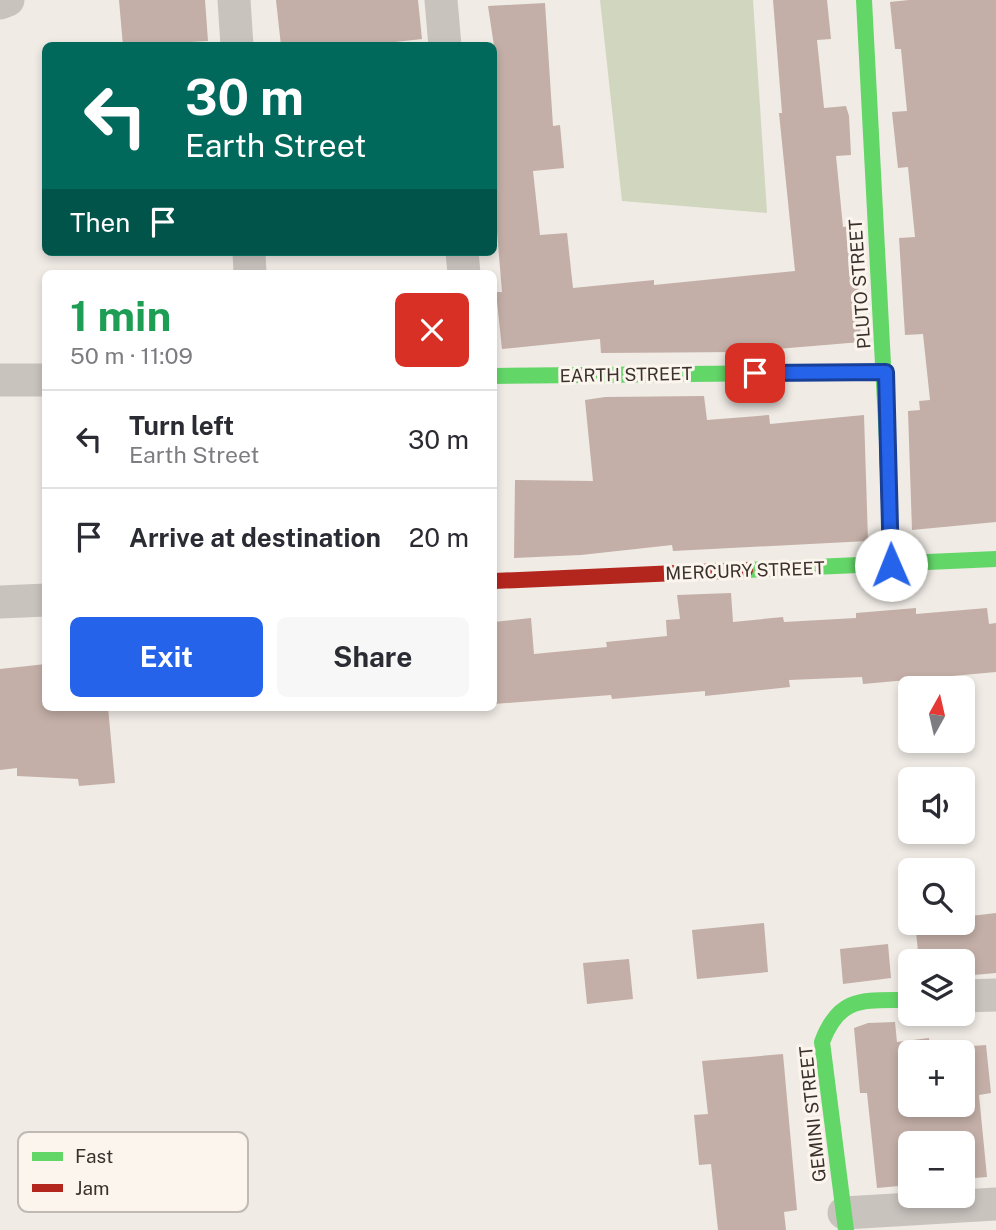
<!DOCTYPE html>
<meta charset="utf-8">
<style>
body{margin:0;font-family:"Public Sans",sans-serif;background:#f7f7f7;color:#2b2b33;height:100vh;display:flex;flex-direction:column;font-size:26px;white-space:nowrap}
*{box-sizing:border-box;margin:0}
p{font-size:23px;color:#7c7c81}
.icon{flex:none;width:38px;height:38px;fill:none;stroke:currentColor;stroke-width:2;stroke-linecap:round;stroke-linejoin:round}
.map{position:relative;flex:1;overflow:hidden}
.side{position:absolute;left:42px;top:270px;width:455px;height:441px;display:flex;flex-direction:column;background:#fff;border-radius:10px;box-shadow:0 4px 10px #0003}
.side>*{flex:none}
.guide{position:absolute;left:42px;top:42px;width:455px;height:214px;border-radius:10px;box-shadow:0 4px 10px #0003;background:#00695c;color:#fff;overflow:hidden}
.needle{width:46px;rotate:8deg}
.fabs{position:absolute;left:898px;top:676px;display:grid;gap:14px}
.fabs a{display:grid;place-items:center;width:77px;height:77px;border-radius:10px;background:#fff;box-shadow:0 4px 10px #0003;font-size:35px}
.pin{position:absolute;display:grid;place-items:center;width:60px;height:60px;color:#fff;margin:-30px;border-radius:14px;box-shadow:0 4px 10px #0006}
.me{position:absolute;width:77px;margin:-38px;rotate:359deg;stroke-linejoin:round;filter:drop-shadow(0 0 5px #0008)}
.turn{display:flex;align-items:center;gap:24px;height:147px;padding:0 28px;font-size:32px}
.turn .icon{width:91px;height:91px;stroke-width:2.5}
.turn b{display:block;font-size:49px;line-height:60px}
.then{display:flex;align-items:center;height:66px;padding:0 28px;background:#0003;gap:14px;font-size:26px}
.round{display:grid;place-items:center;flex:none;width:74px;height:74px;border-radius:10px;background:#f7f7f7}
.head{display:flex;align-items:center;justify-content:space-between;height:119px;padding:0 28px}
h1{font-size:42px;font-weight:700;line-height:52px;color:#1e9e55}
.button{display:flex;gap:14px;margin-top:auto;padding:14px 28px}
.button a{flex:1;height:80px;border-radius:10px;background:#2563eb;color:#fff;font-size:28px;font-weight:700;line-height:80px;text-align:center}
.button a+a{background:#f7f7f7;color:#2b2b33}
ul{padding:0;list-style:none}
li{display:flex;align-items:center;gap:21px;height:98px;padding:0 28px;border-top:2px solid #e1e1e2}
li div{flex:1}
li b{display:block;font-size:26px}
li em{font-style:normal}
.map>svg:first-child{display:block}
.green{fill:#d1d6bf}
.building{fill:#c3afa7;fill-rule:evenodd}
.lines{fill:none;stroke-linecap:round;stroke-linejoin:round}
.street{stroke:#c9c3be;stroke-width:33}
.fast{stroke:#63d668;stroke-width:16}
.jam{stroke:#b3261e;stroke-width:16}
.route-casing{stroke:#184099;stroke-width:18}
.route{stroke:#2563eb;stroke-width:12}
.labels{text-anchor:middle;stroke-width:6;stroke-linejoin:round;paint-order:stroke}
.street-label{font-size:18px;fill:#3b302b;stroke:#fbf5ee}
.key{fill:#fbf5ee;stroke:#c1bab4;stroke-width:2}
.key-label{font-size:19px;fill:#3b302b}
</style>
<div class="map">
<svg width="996" height="1230" viewBox="0 0 996 1230">
<rect width="100%" height="100%" fill="#f0ebe5"/>
<polygon class="green" points="600,0 753,0 767,213 622,201"/>
<g class="building">
<polygon points="119,0 205,0 208,41 123,46"/>
<polygon points="276,0 418,0 422,39 360,46 281,46"/>
<polygon points="773,0 827,0 831,39 817,40 824,108 846,106 849,116 851,155 836,156 843,227 851,226 852,242 856,242 861,342 741,352 601,353 600,339 502,349 496,292 502,292 494,196 494,46 488,6 545,3 553,126 560,125 564,168 533,171 540,235 567,233 573,288 654,280 654,285 795,271 779,113 782,113"/>
<polygon points="909,0 996,0 996,522 912,530 908,411 920,410 919,401 930,400 923,334 905,335 899,238 915,237 908,167 898,168 892,112 907,111 901,49 895,49 890,2"/>
<polygon points="704,396 707,420 769,415 770,424 864,415 868,541 673,551 672,545 581,555 514,558 515,480 593,481 585,400 605,397"/>
<polygon points="731,593 733,622 783,617 784,622 856,618 856,613 916,608 916,614 987,608 989,624 996,623 996,672 863,684 862,677 789,680 790,687 705,696 705,691 612,699 611,695 494,704 494,622 531,618 534,654 607,647 606,642 667,636 666,620 680,619 677,595"/>
<polygon points="46,664 46,707 108,707 115,783 79,786 78,779 17,776 17,768 0,770 0,669"/>
<polygon points="996,913 996,973 962,976 962,961 919,961 915,922 962,922 962,917"/>
<polygon points="764,923 768,972 697,979 692,930"/>
<polygon points="888,944 891,978 843,984 840,949"/>
<polygon points="629,959 633,999 587,1004 583,963"/>
<path d="M895 1022 897 1042 929 1038 930 1049 986 1045 991 1093 979 1095 987 1177 962 1179V1143H910V1185L877 1188 867 1093H860L854 1028 868 1023ZM910 1052H962V1104H910Z"/>
<polygon points="783,1054 797,1210 784,1212 786,1230 718,1230 711,1164 699,1165 694,1115 708,1114 702,1061"/>
</g>
<g class="lines">
<g class="street">
<polyline points="234,0 237,46"/>
<polyline points="441,0 445,46"/>
<polyline points="0,3 8,0"/>
<polyline points="249,252 250,273"/>
<polyline points="462,252 464,273"/>
<polyline points="0,380 46,380"/>
<polyline points="0,602 46,600"/>
<polyline points="962,996 996,995"/>
<polyline points="844,1213 996,1204"/>
</g>
<g class="fast">
<polyline points="864,0 887,441"/>
<polyline points="494,376 885,372"/>
<polyline points="745,570 996,559"/>
<path d="M846 1230 822 1042C840 994 865 1001 910 1000"/>
</g>
<g class="jam">
<polyline points="887,441 891,565"/>
<polyline points="494,581 745,570"/>
</g>
</g>
<g class="lines">
<defs>
<polyline id="route" points="755,373 886,372 891,565"/>
</defs>
<use href="#route" class="route-casing"/>
<use href="#route" class="route"/>
</g>
<g class="labels">
<g class="street-label">
<text transform="translate(860 284) rotate(-94)" y="6">PLUTO STREET</text>
<text transform="translate(626 375) rotate(-1)" y="6">EARTH STREET</text>
<text transform="translate(745 571) rotate(-2)" y="6">MERCURY STREET</text>
<text transform="translate(813 1114) rotate(-96)" y="6">GEMINI STREET</text>
</g>
</g>
<rect x="18" y="1132" width="230" height="80" rx="10" class="key"/>
<rect x="32" y="1152" width="31" height="9" fill="#63d668"/>
<rect x="32" y="1184" width="31" height="8" fill="#b3261e"/>
<g class="key-label">
<text x="75" y="1163">Fast</text>
<text x="75" y="1195">Jam</text>
</g>
</svg>
<div class="fabs">
<a><svg class="needle" viewBox="-14 -14 28 28"><path d="M0-13l5 13h-10z" fill="#e53935"/><path d="M0 13l5-13h-10z" fill="#7c7c81"/></svg></a>
<a><svg class="icon" aria-label="sound" viewBox="0 0 24 24"><path d="M4 9h4l5-4v14l-5-4H4zM17 9q2 3 0 6"/></svg></a>
<a><svg class="icon" aria-label="search" viewBox="0 0 24 24"><circle cx="10" cy="10" r="6"/><path d="M15 15l6 6"/></svg></a>
<a><svg class="icon" aria-label="layers" viewBox="0 0 24 24"><path d="M12 4l9 5-9 5-9-5zM3 14l9 5 9-5"/></svg></a>
<a>+</a>
<a>−</a>
</div>
<div class="pin" style="left:755px;top:373px;background:#d93025"><svg class="icon" aria-label="arrive" viewBox="0 0 24 24"><path d="M6 21V4h12l-3 4 3 4H6"/></svg></div>
<svg class="me" style="left:891px;top:565px" viewBox="-20 -20 40 40"><circle r="19" fill="#fff"/><path d="M0-13L10 11 0 6-10 11z" fill="#2563eb"/></svg>
<div class="guide">
<div class="turn"><svg class="icon" aria-label="left" viewBox="0 0 24 24"><path d="M17 20v-9H6M10 6l-5 5 5 5"/></svg><div><b>30 m</b>Earth Street</div></div>
<div class="then">Then<svg class="icon" aria-label="arrive" viewBox="0 0 24 24"><path d="M6 21V4h12l-3 4 3 4H6"/></svg></div>
</div>
<section class="side">
<div class="head"><div><h1>1 min</h1><p>50 m · 11:09</p></div><a class="round" style="background:#d93025;color:#fff"><svg class="icon" aria-label="close" viewBox="0 0 24 24"><path d="M6 6l12 12M18 6L6 18"/></svg></a></div>
<ul>
<li><svg class="icon" aria-label="left" viewBox="0 0 24 24"><path d="M17 20v-9H6M10 6l-5 5 5 5"/></svg><div><b>Turn left</b><p>Earth Street</p></div><em>30 m</em></li>
<li><svg class="icon" aria-label="arrive" viewBox="0 0 24 24"><path d="M6 21V4h12l-3 4 3 4H6"/></svg><div><b>Arrive at destination</b></div><em>20 m</em></li>
</ul>
<div class="button"><a>Exit</a><a>Share</a></div>
</section>
</div>
